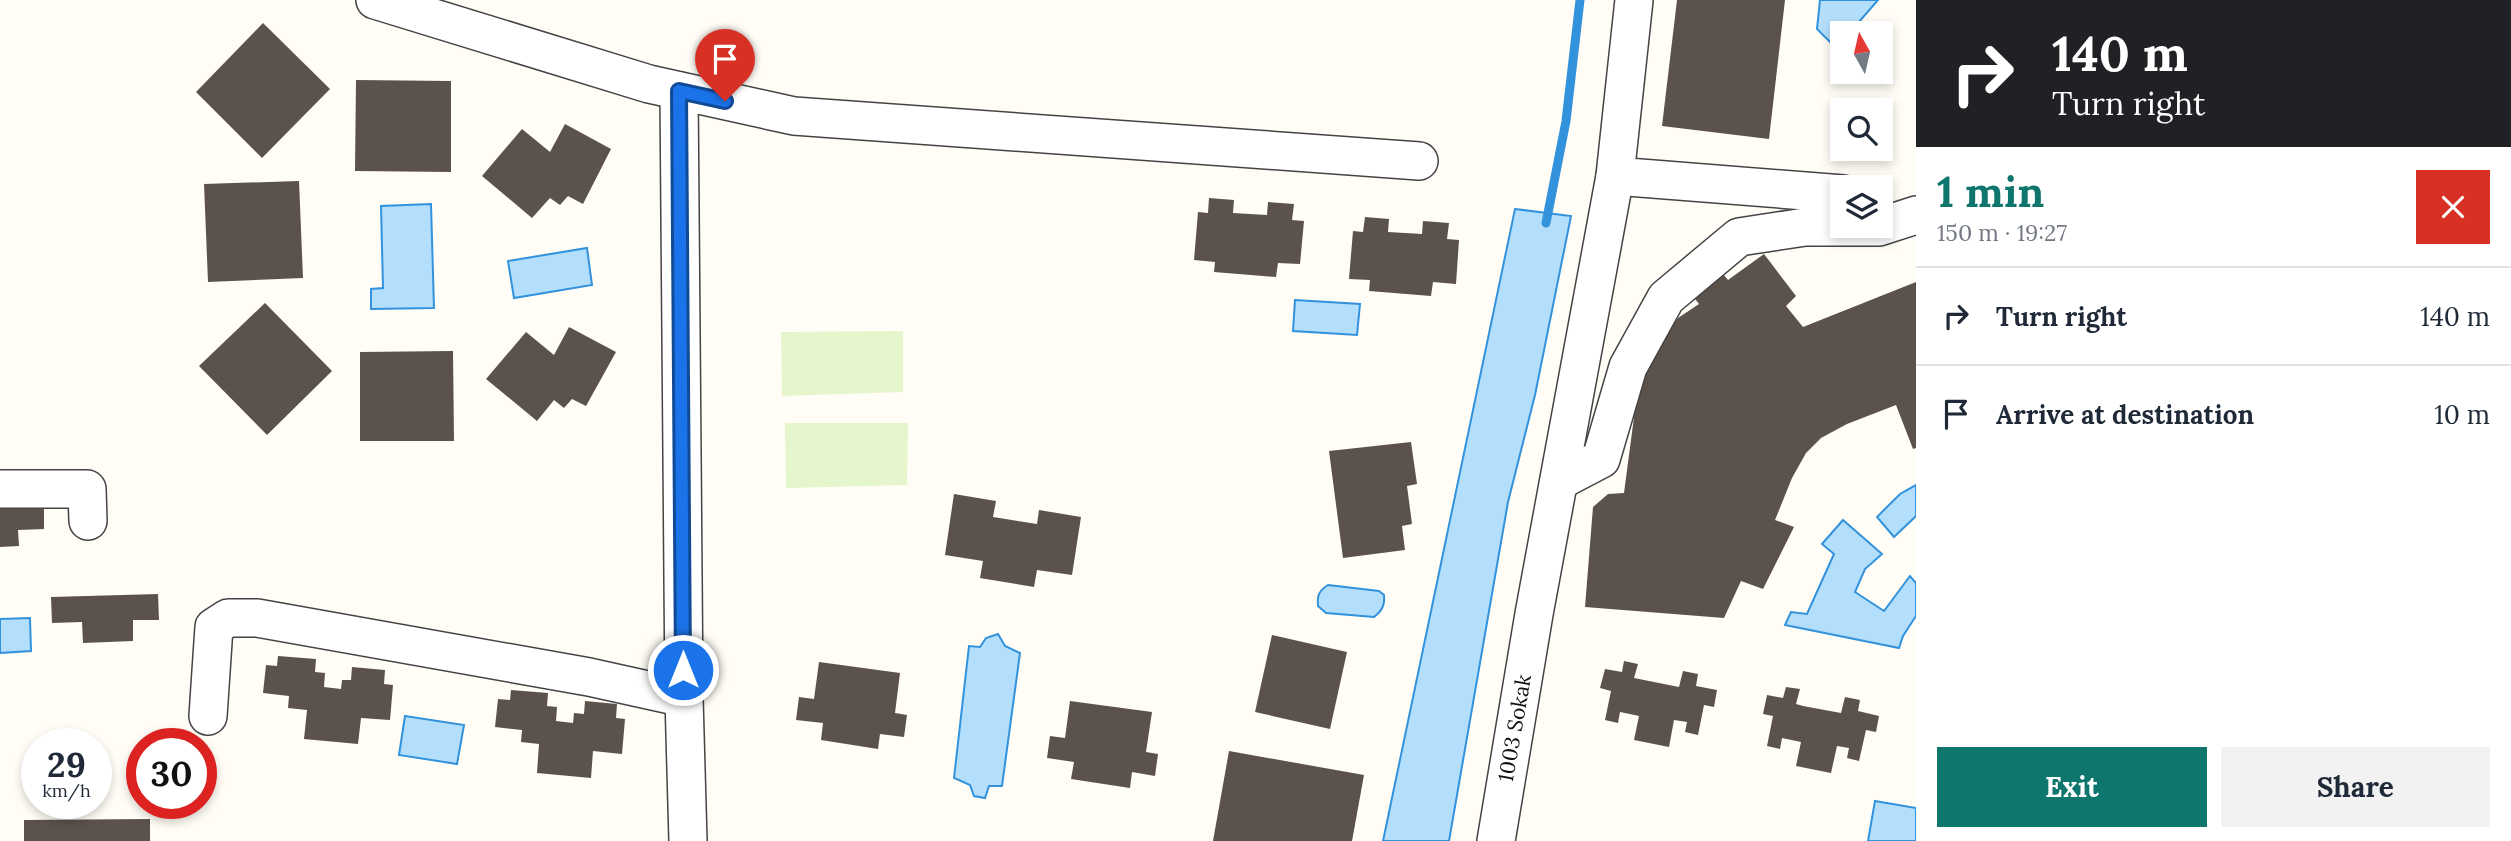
<!DOCTYPE html>
<meta charset="utf-8">
<style>
body{margin:0;font-family:Lora,serif;background:#f2f2f3;color:#1f2937;height:100vh;display:flex;flex-direction:column;font-size:26px;white-space:nowrap}
*{box-sizing:border-box;margin:0}
p{font-size:23px;color:#747a83}
.icon{flex:none;width:38px;height:38px;fill:none;stroke:currentColor;stroke-width:2;stroke-linecap:round;stroke-linejoin:round}
.map{position:relative;flex:1;overflow:hidden}
.drawer{display:flex;flex-direction:column;background:#fff;width:595px}
.drawer>*{flex:none}
.banner{background:#202124;color:#fff;overflow:hidden}
.needle{width:46px;rotate:352deg}
.buttons{position:absolute;left:1830px;top:21px;display:grid;gap:14px}
.buttons a{display:grid;place-items:center;width:63px;height:63px;border-radius:0px;background:#fff;box-shadow:0 4px 10px #0003;font-size:35px}
.speed{position:absolute;left:21px;top:728px;display:flex;gap:14px;font-size:35px;font-weight:700;text-align:center}
.speed>*{display:grid;place-content:center;width:91px;height:91px;border-radius:50%;background:#fff;box-shadow:0 4px 10px #0003;line-height:1}
.speed small{font-size:18px;font-weight:400}
.speed .limit{border:10px solid #d22;background:#fff;color:#111}
.pin{position:absolute;display:grid;place-items:center;width:60px;height:60px;color:#fff;margin:-72px -30px;border-radius:50% 50% 50% 0;rotate:-45deg;box-shadow:0 0 7px #0007}
.pin .icon{rotate:45deg}
.me{position:absolute;width:77px;margin:-38px;rotate:0deg;stroke-linejoin:round;filter:drop-shadow(0 0 5px #0008)}
.turn{display:flex;align-items:center;gap:24px;height:147px;padding:0 21px;font-size:32px}
.turn .icon{width:91px;height:91px;stroke-width:2.5}
.turn b{display:block;font-size:49px;line-height:60px}
.round{display:grid;place-items:center;flex:none;width:74px;height:74px;border-radius:0px;background:#f2f2f3}
.overview{display:flex;align-items:center;justify-content:space-between;height:119px;padding:0 21px}
h1{font-size:42px;font-weight:700;line-height:52px;color:#0f766e}
.button{display:flex;gap:14px;margin-top:auto;padding:14px 21px}
.button a{flex:1;height:80px;border-radius:0px;background:#0f766e;color:#fff;font-size:28px;font-weight:700;line-height:80px;text-align:center}
.button a+a{background:#f2f2f3;color:#1f2937}
ul{padding:0;list-style:none}
li{display:flex;align-items:center;gap:21px;height:98px;padding:0 21px;border-top:2px solid #e0e1e3}
li div{flex:1}
li b{display:block;font-size:26px}
li em{font-style:normal}
main{display:flex;flex:1;min-height:0}
.map>svg:first-child{display:block}
.pitch{fill:#e5f5cc}
.water{fill:#b3dffd;stroke:#3292dc;stroke-width:2}
.lines{fill:none;stroke-linecap:round;stroke-linejoin:round}
.stream{stroke:#3292dc;stroke-width:9}
.building{fill:#5b524c}
.minor-casing{stroke:#444;stroke-width:40}
.minor{stroke:#fff;stroke-width:37}
.route-casing{stroke:#114b97;stroke-width:18}
.route{stroke:#1a73e8;stroke-width:12}
.labels{text-anchor:middle;stroke-width:7;stroke-linejoin:round;paint-order:stroke}
.street-label{font-size:21px;fill:#111;stroke:#fff}
</style>
<main>
<div class="map">
<svg width="1916" height="841" viewBox="0 0 1916 841">
<rect width="100%" height="100%" fill="#fffdf5"/>
<g class="pitch">
<polygon points="903,331 903,392 782,396 781,332"/>
<polygon points="785,423 908,423 907,485 786,488"/>
</g>
<g class="water">
<polygon points="1820,0 1878,0 1858,23 1868,33 1843,33 1843,55 1817,29"/>
<polygon points="431,204 434,308 371,309 371,289 383,288 381,206"/>
<polygon points="1515,209 1571,216 1535,395 1508,502 1449,841 1383,841"/>
<polygon points="587,248 592,285 514,298 508,261"/>
<polygon points="1295,300 1360,304 1357,335 1293,331"/>
<polygon points="1916,485 1916,516 1894,537 1877,517 1900,494"/>
<polygon points="1843,520 1882,554 1865,569 1855,592 1884,611 1910,576 1916,583 1916,616 1903,636 1899,648 1785,625 1791,612 1807,614 1834,554 1822,544"/>
<path d="M1328 585 1379 591 1384 595C1385 605 1382 611 1374 617L1326 613 1318 606C1317 595 1319 591 1328 585Z"/>
<polygon points="30,618 31,651 0,653 0,619"/>
<polygon points="998,634 1005,646 1020,653 1002,786 989,786 985,798 974,796 970,785 954,778 969,646 980,647 986,638"/>
<polygon points="405,716 464,725 457,764 399,755"/>
<polygon points="1875,801 1916,808 1916,841 1868,841"/>
</g>
<g class="lines">
<polyline class="stream" points="1546,223 1566,121 1580,0"/>
</g>
<g class="building">
<polygon points="1677,0 1785,0 1769,139 1662,126"/>
<polygon points="263,23 330,89 262,158 196,92"/>
<polygon points="356,80 451,81 451,172 355,171"/>
<polygon points="565,124 611,149 583,204 568,196 560,205 550,198 532,218 482,176 522,129 550,152"/>
<polygon points="299,181 303,278 208,282 204,184"/>
<polygon points="1209,198 1234,200 1233,213 1267,215 1268,202 1294,204 1292,220 1304,221 1300,264 1278,263 1276,277 1214,272 1215,262 1194,260 1198,212 1208,213"/>
<polygon points="1365,217 1389,219 1388,232 1422,234 1423,221 1449,223 1447,239 1459,240 1456,284 1433,282 1431,296 1369,291 1370,280 1349,279 1353,231 1363,232"/>
<polygon points="1703,250 1728,280 1764,254 1796,296 1786,306 1803,327 1916,282 1916,448 1913,449 1896,405 1847,424 1821,438 1806,453 1792,478 1775,520 1794,527 1763,589 1741,581 1724,618 1585,607 1593,507 1608,494 1624,493 1636,402 1647,366 1660,343 1678,318 1699,304 1674,272"/>
<polygon points="265,303 332,371 267,435 199,366"/>
<polygon points="569,327 616,352 586,406 572,399 564,408 554,400 537,421 486,379 526,332 554,355"/>
<polygon points="453,351 454,441 360,441 360,352"/>
<polygon points="1411,442 1417,484 1407,486 1412,524 1402,526 1405,550 1343,558 1329,451"/>
<polygon points="954,494 996,501 993,517 1037,524 1039,510 1081,517 1072,575 1037,570 1034,587 980,578 983,561 945,555"/>
<polygon points="44,501 44,529 18,530 19,546 0,547 0,502"/>
<polygon points="158,594 159,620 133,620 133,641 83,643 82,622 52,623 51,597"/>
<polygon points="1272,635 1347,652 1330,729 1255,712"/>
<polygon points="278,656 316,659 315,672 325,673 324,687 341,689 342,680 351,680 352,667 385,670 384,684 393,685 390,720 361,718 358,744 304,739 307,710 288,708 289,696 263,693 266,665 277,666"/>
<polygon points="1624,661 1638,664 1634,678 1679,687 1683,671 1698,674 1696,686 1717,690 1714,707 1704,705 1698,735 1685,732 1687,722 1674,720 1669,747 1634,740 1639,716 1620,712 1618,723 1605,720 1611,691 1600,688 1605,669 1622,672"/>
<polygon points="819,662 900,673 895,713 907,715 904,737 880,734 878,749 821,740 823,723 796,720 799,697 814,699"/>
<polygon points="1786,687 1800,689 1796,704 1803,706 1841,713 1845,697 1860,700 1858,711 1879,716 1876,732 1866,730 1859,761 1847,758 1849,748 1837,746 1831,773 1796,766 1801,742 1782,738 1780,749 1767,746 1773,716 1763,714 1767,695 1783,698"/>
<polygon points="511,690 548,693 547,706 557,707 556,721 573,723 574,713 584,714 585,701 617,704 616,718 625,719 622,754 593,751 591,778 537,773 539,744 521,742 522,730 495,727 498,699 510,700"/>
<polygon points="1070,701 1152,712 1146,752 1158,754 1155,776 1132,772 1130,788 1071,779 1074,762 1047,758 1050,736 1065,738"/>
<polygon points="1229,751 1364,775 1352,841 1213,841"/>
<polygon points="150,819 150,841 24,841 24,820"/>
</g>
<g class="lines">
<defs>
<g id="minor">
<polyline points="375,0 649,84 794,116 1419,161"/>
<polyline points="1634,0 1615,176 1843,194"/>
<polyline points="679,91 684,698 688,841"/>
<polyline points="1559,481 1601,459 1628,367 1666,298 1739,237 1805,227 1879,227 1916,215"/>
<polyline points="0,489 87,489 88,521"/>
<polyline points="208,716 214,627 228,618 257,618 589,677 684,698"/>
<polyline points="1496,841 1534,614 1615,176"/>
</g>
</defs>
<use href="#minor" class="minor-casing"/>
<use href="#minor" class="minor"/>
</g>
<g class="lines">
<defs>
<polyline id="route" points="683,670 679,91 725,101"/>
</defs>
<use href="#route" class="route-casing"/>
<use href="#route" class="route"/>
</g>
<g class="labels">
<g class="street-label">
<text transform="translate(1515 728) rotate(-80)" y="7">1003 Sokak</text>
</g>
</g>
</svg>
<div class="buttons">
<a><svg class="needle" viewBox="-14 -14 28 28"><path d="M0-13l5 13h-10z" fill="#e53935"/><path d="M0 13l5-13h-10z" fill="#747a83"/></svg></a>
<a><svg class="icon" aria-label="search" viewBox="0 0 24 24"><circle cx="10" cy="10" r="6"/><path d="M15 15l6 6"/></svg></a>
<a><svg class="icon" aria-label="layers" viewBox="0 0 24 24"><path d="M12 4l9 5-9 5-9-5zM3 14l9 5 9-5"/></svg></a>
</div>
<div class="speed"><div>29<small>km/h</small></div><div class="limit">30</div></div>
<div class="pin" style="left:725px;top:101px;background:#d93025"><svg class="icon" aria-label="arrive" viewBox="0 0 24 24"><path d="M6 21V4h12l-3 4 3 4H6"/></svg></div>
<svg class="me" style="left:683px;top:670px" viewBox="-20 -20 40 40"><circle r="17" fill="#1a73e8" stroke="#fff" stroke-width="3"/><path d="M0-11L8 9 0 5-8 9z" fill="#fff"/></svg>
</div>
<section class="drawer">
<div class="banner">
<div class="turn"><svg class="icon" aria-label="right" viewBox="0 0 24 24"><path d="M7 20v-9h11M14 6l5 5-5 5"/></svg><div><b>140 m</b>Turn right</div></div>
</div>
<div class="overview"><div><h1>1 min</h1><p>150 m · 19:27</p></div><a class="round" style="background:#d93025;color:#fff"><svg class="icon" aria-label="close" viewBox="0 0 24 24"><path d="M6 6l12 12M18 6L6 18"/></svg></a></div>
<ul>
<li><svg class="icon" aria-label="right" viewBox="0 0 24 24"><path d="M7 20v-9h11M14 6l5 5-5 5"/></svg><div><b>Turn right</b></div><em>140 m</em></li>
<li><svg class="icon" aria-label="arrive" viewBox="0 0 24 24"><path d="M6 21V4h12l-3 4 3 4H6"/></svg><div><b>Arrive at destination</b></div><em>10 m</em></li>
</ul>
<div class="button"><a>Exit</a><a>Share</a></div>
</section>
</main>
